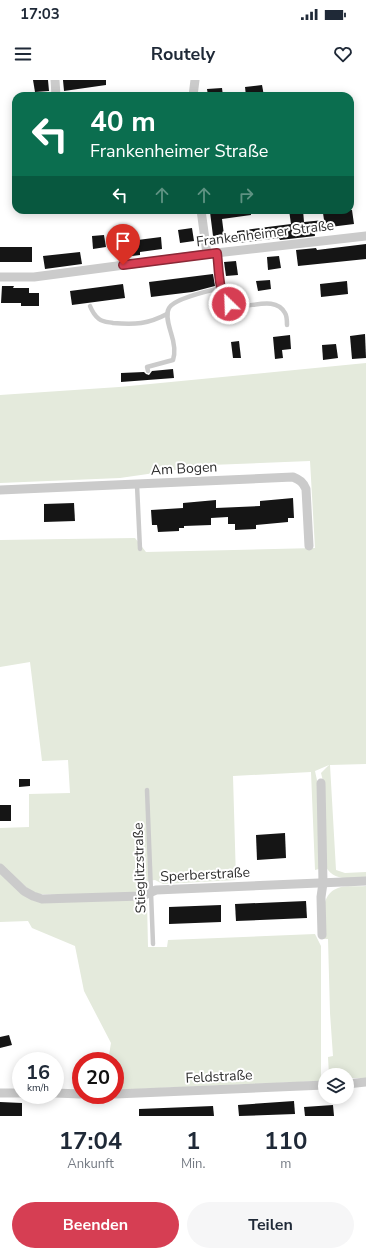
<!DOCTYPE html>
<html lang="de">
<meta charset="utf-8">
<style>
body{margin:0;font-family:"Nunito Sans",sans-serif;background:#f6f6f7;color:#1f2937;height:100vh;display:flex;flex-direction:column;font-size:15px;white-space:nowrap}
*{box-sizing:border-box;margin:0}
p{font-size:13px;color:#747a83}
.icon{flex:none;width:22px;height:22px;fill:none;stroke:currentColor;stroke-width:2;stroke-linecap:round;stroke-linejoin:round}
.map{position:relative;height:1036px;overflow:hidden}
.details{display:flex;flex-direction:column;background:#fff;flex:1}
.details>*{flex:none}
.top-card{position:absolute;left:12px;top:12px;width:342px;height:122px;border-radius:12px;box-shadow:0 2px 10px #0003;background:#0b6e4f;color:#fff;overflow:hidden}
.fabs{position:absolute;left:318px;top:988px;display:grid;gap:8px}
.fabs a{display:grid;place-items:center;width:36px;height:36px;border-radius:50%;background:#fff;box-shadow:0 2px 10px #0003;font-size:20px}
.speed{position:absolute;left:12px;top:972px;display:flex;gap:8px;font-size:20px;font-weight:700;text-align:center}
.speed>*{display:grid;place-content:center;width:52px;height:52px;border-radius:50%;background:#fff;box-shadow:0 2px 10px #0003;line-height:1}
.speed small{font-size:10px;font-weight:400}
.speed .limit{border:6px solid #d22;background:#fff;color:#111}
.pin{position:absolute;display:grid;place-items:center;width:34px;height:34px;color:#fff;margin:-41px -17px;border-radius:50% 50% 50% 0;rotate:-45deg;box-shadow:0 0 4px #0007}
.pin .icon{rotate:45deg}
.me{position:absolute;width:44px;margin:-22px;rotate:336deg;stroke-linejoin:round;filter:drop-shadow(0 0 3px #0008)}
.turn{display:flex;align-items:center;gap:14px;height:84px;padding:0 12px;font-size:18px}
.turn .icon{width:52px;height:52px;stroke-width:2.5}
.turn b{display:block;font-size:28px;line-height:34px}
.lanes{display:flex;align-items:center;height:38px;padding:0 12px;background:#0003;justify-content:center;gap:20px;direction:ltr}
.lanes .off{opacity:.35}
.eta{display:flex;justify-content:space-evenly;align-items:center;height:68px;text-align:center}
.eta b{font-size:24px;font-weight:700;line-height:28px}
.button{display:flex;gap:8px;margin-top:auto;padding:8px 12px}
.button a{flex:1;height:46px;border-radius:24px;background:#d63e53;color:#fff;font-size:16px;font-weight:700;line-height:46px;text-align:center}
.button a+a{background:#f6f6f7;color:#1f2937}
.status{display:flex;justify-content:space-between;align-items:center;height:28px;padding:0 20px;background:#fff;direction:ltr}
.status svg{height:11px;fill:currentColor}
header{display:flex;justify-content:space-between;align-items:center;height:52px;padding:0 12px;background:#fff;font-size:18px;font-weight:700}
.map>svg:first-child{display:block}
.green{fill:#e4eadc}
.building{fill:#151515}
.lines{fill:none;stroke-linecap:round;stroke-linejoin:round}
.lane{stroke:#cbcbcb;stroke-width:4.5}
.street{stroke:#cbcbcb;stroke-width:9}
.route-casing{stroke:#8b2836;stroke-width:10}
.route{stroke:#d63e53;stroke-width:7}
.labels{text-anchor:middle;stroke-width:4;stroke-linejoin:round;paint-order:stroke}
.street-label{font-size:14px;fill:#2e2e2e;stroke:#fff}
</style>
<div class="status"><b>17:03</b><svg viewBox="0 0 49 12"><path d="M0 12V9h3v3zM5 12V6h3v6zM10 12V3h3v9zM15 12V0h3v12zM26 1h20v11H26zM47 4h2v5h-2z"/></svg></div>
<header><svg class="icon" aria-label="menu" viewBox="0 0 24 24"><path d="M4 6h16M4 12h16M4 18h16"/></svg>Routely<svg class="icon" aria-label="heart" viewBox="0 0 24 24"><path d="M12 20l-8-8c-3-5 5-10 8-4 3-6 11-1 8 4z"/></svg></header>
<div class="map">
<svg width="366" height="1036" viewBox="0 0 366 1036">
<rect width="100%" height="100%" fill="#fff"/>
<g class="green">
<path d="M366 283V684L330 685 336 790 345 793 366 792V797C352 798 334 802 326 787L323 701 321 693 329 685 315 691 318 705 319 789 315 790 311 692 233 696 236 800 163 804 155 800 147 801V810C110 817 72 815 34 814L0 784V748L29 747V714L70 713 68 680 42 681 30 582 0 587V460L135 458 146 472 315 468 310 381 210 385 120 398 0 403V315L119 307Z"/>
<polygon points="0,792 26,816 142,818 147,821 148,867 167,867 168,860 315,854 321,866 321,1001 115,1010 115,981 108,981 111,963 84,911 75,866 32,848 28,841 0,842"/>
<path d="M366 806V998H351L347 1000V995H329L328 977 333 976 330 933 328 859H324C324 843 318 815 338 808 346 805 357 807 366 806Z"/>
</g>
<g class="building">
<polygon points="33,0 48,0 49,11 35,12"/>
<polygon points="63,0 106,0 106,5 64,11"/>
<polygon points="262,5 264,16 246,16 245,7"/>
<polygon points="222,8 223,16 208,16 207,9"/>
<polygon points="226,130 251,130 251,135 222,139 224,155 213,156 210,132"/>
<polygon points="289,130 303,130 304,142 324,140 323,133 336,132 336,130 352,130 354,144 314,149 315,156 280,160 279,158 238,163 237,151 291,144"/>
<polygon points="192,148 194,161 180,163 178,150"/>
<polygon points="104,155 106,167 93,169 92,156"/>
<polygon points="161,157 162,169 140,172 140,175 124,177 122,162"/>
<polygon points="366,164 366,179 298,186 296,170 316,168 317,170"/>
<rect x="0" y="167" width="32" height="15"/>
<polygon points="80,172 82,184 45,189 43,176"/>
<polygon points="279,176 281,188 268,190 267,177"/>
<polygon points="236,181 238,195 226,196 224,182"/>
<polygon points="213,194 215,206 192,212 151,217 149,202"/>
<polygon points="270,200 271,209 258,211 256,201"/>
<polygon points="347,201 348,214 321,217 320,204"/>
<polygon points="123,204 125,218 72,225 70,211"/>
<polygon points="2,206 14,206 13,208 29,208 29,213 39,213 39,226 21,226 21,223 1,223"/>
<polygon points="365,254 366,278 352,279 350,256"/>
<polygon points="290,255 291,269 282,270 283,278 275,279 273,257"/>
<polygon points="239,261 241,278 233,278 231,262"/>
<polygon points="336,264 338,278 323,280 322,265"/>
<polygon points="173,289 174,298 121,302 121,293 144,292 146,294 149,295 152,291"/>
<polygon points="293,418 294,438 288,438 288,442 256,445 256,449 235,450 235,444 228,444 228,437 211,438 211,445 184,446 184,448 179,448 179,451 158,452 157,445 152,445 151,430 183,428 183,423 216,420 216,428 260,426 260,421"/>
<polygon points="74,423 75,441 44,442 44,424"/>
<polygon points="19,699 30,699 30,706 19,707"/>
<rect x="0" y="725" width="11" height="16"/>
<polygon points="285,753 286,778 257,780 256,755"/>
<polygon points="306,821 307,838 236,841 235,824"/>
<polygon points="221,825 221,842 169,844 169,827"/>
<polygon points="9,955 12,965 0,968 0,957"/>
<polygon points="294,1021 295,1034 239,1036 238,1025"/>
<polygon points="0,1022 22,1023 22,1036 0,1036"/>
<polygon points="333,1025 334,1036 305,1036 304,1027"/>
<polygon points="213,1026 214,1036 139,1036 139,1029"/>
</g>
<g class="lines">
<g class="lane">
<path d="M217 173C218 186 218 207 224 218 234 239 272 210 285 233 287 236 287 241 287 245"/>
<path d="M90 226C92 231 95 236 99 239 103 242 108 242 113 243 135 245 148 244 167 234"/>
<path d="M148 291 147 287 173 280C176 271 174 262 171 253 169 246 165 235 169 228 175 218 209 211 221 208"/>
<polyline points="137,405 140,469"/>
<polyline points="147,710 153,864"/>
</g>
<g class="street">
<polyline points="55,0 56,16"/>
<polyline points="193,16 195,0"/>
<polyline points="201,130 207,174"/>
<polyline points="0,197 34,197 207,174 366,156"/>
<path d="M0 410 293 397C300 400 303 402 306 409L309 466"/>
<polyline points="321,703 323,803 321,817 322,855"/>
<polyline points="0,788 24,811 33,816 42,819 142,816 156,810 366,801"/>
<polyline points="347,1004 366,1002"/>
<polyline points="0,1013 21,1013"/>
<polyline points="55,1013 81,1014"/>
<polyline points="115,1014 325,1005"/>
</g>
</g>
<g class="lines">
<defs>
<path id="route" d="M123 185 217 173C219 187 218 214 229 224"/>
</defs>
<use href="#route" class="route-casing"/>
<use href="#route" class="route"/>
</g>
<g class="labels">
<g class="street-label">
<text transform="translate(265 153) rotate(-7)" y="5">Frankenheimer Straße</text>
<text transform="translate(184 388) rotate(-3)" y="5">Am Bogen</text>
<text transform="translate(139 788) rotate(-92)" y="5">Stieglitzstraße</text>
<text transform="translate(205 794) rotate(-3)" y="5">Sperberstraße</text>
<text transform="translate(219 996) rotate(-3)" y="5">Feldstraße</text>
</g>
</g>
</svg>
<div class="fabs">
<a><svg class="icon" aria-label="layers" viewBox="0 0 24 24"><path d="M12 4l9 5-9 5-9-5zM3 14l9 5 9-5"/></svg></a>
</div>
<div class="speed"><div>16<small>km/h</small></div><div class="limit">20</div></div>
<div class="pin" style="left:123px;top:185px;background:#d93025"><svg class="icon" aria-label="arrive" viewBox="0 0 24 24"><path d="M6 21V4h12l-3 4 3 4H6"/></svg></div>
<svg class="me" style="left:229px;top:224px" viewBox="-20 -20 40 40"><circle r="17" fill="#d63e53" stroke="#fff" stroke-width="3"/><path d="M0-11L8 9 0 5-8 9z" fill="#fff"/></svg>
<div class="top-card">
<div class="turn"><svg class="icon" aria-label="left" viewBox="0 0 24 24"><path d="M17 20v-9H6M10 6l-5 5 5 5"/></svg><div><b>40 m</b>Frankenheimer Straße</div></div>
<div class="lanes"><svg class="icon" aria-label="left" viewBox="0 0 24 24"><path d="M17 20v-9H6M10 6l-5 5 5 5"/></svg><svg class="icon off" aria-label="ahead" viewBox="0 0 24 24"><path d="M12 20V5M6 11l6-6 6 6"/></svg><svg class="icon off" aria-label="ahead" viewBox="0 0 24 24"><path d="M12 20V5M6 11l6-6 6 6"/></svg><svg class="icon off" aria-label="right" viewBox="0 0 24 24"><path d="M7 20v-9h11M14 6l5 5-5 5"/></svg></div>
</div>
</div>
<section class="details">
<div class="eta">
<div><b>17:04</b><p>Ankunft</p></div>
<div><b>1</b><p>Min.</p></div>
<div><b>110</b><p>m</p></div>
</div>
<div class="button"><a>Beenden</a><a>Teilen</a></div>
</section>
